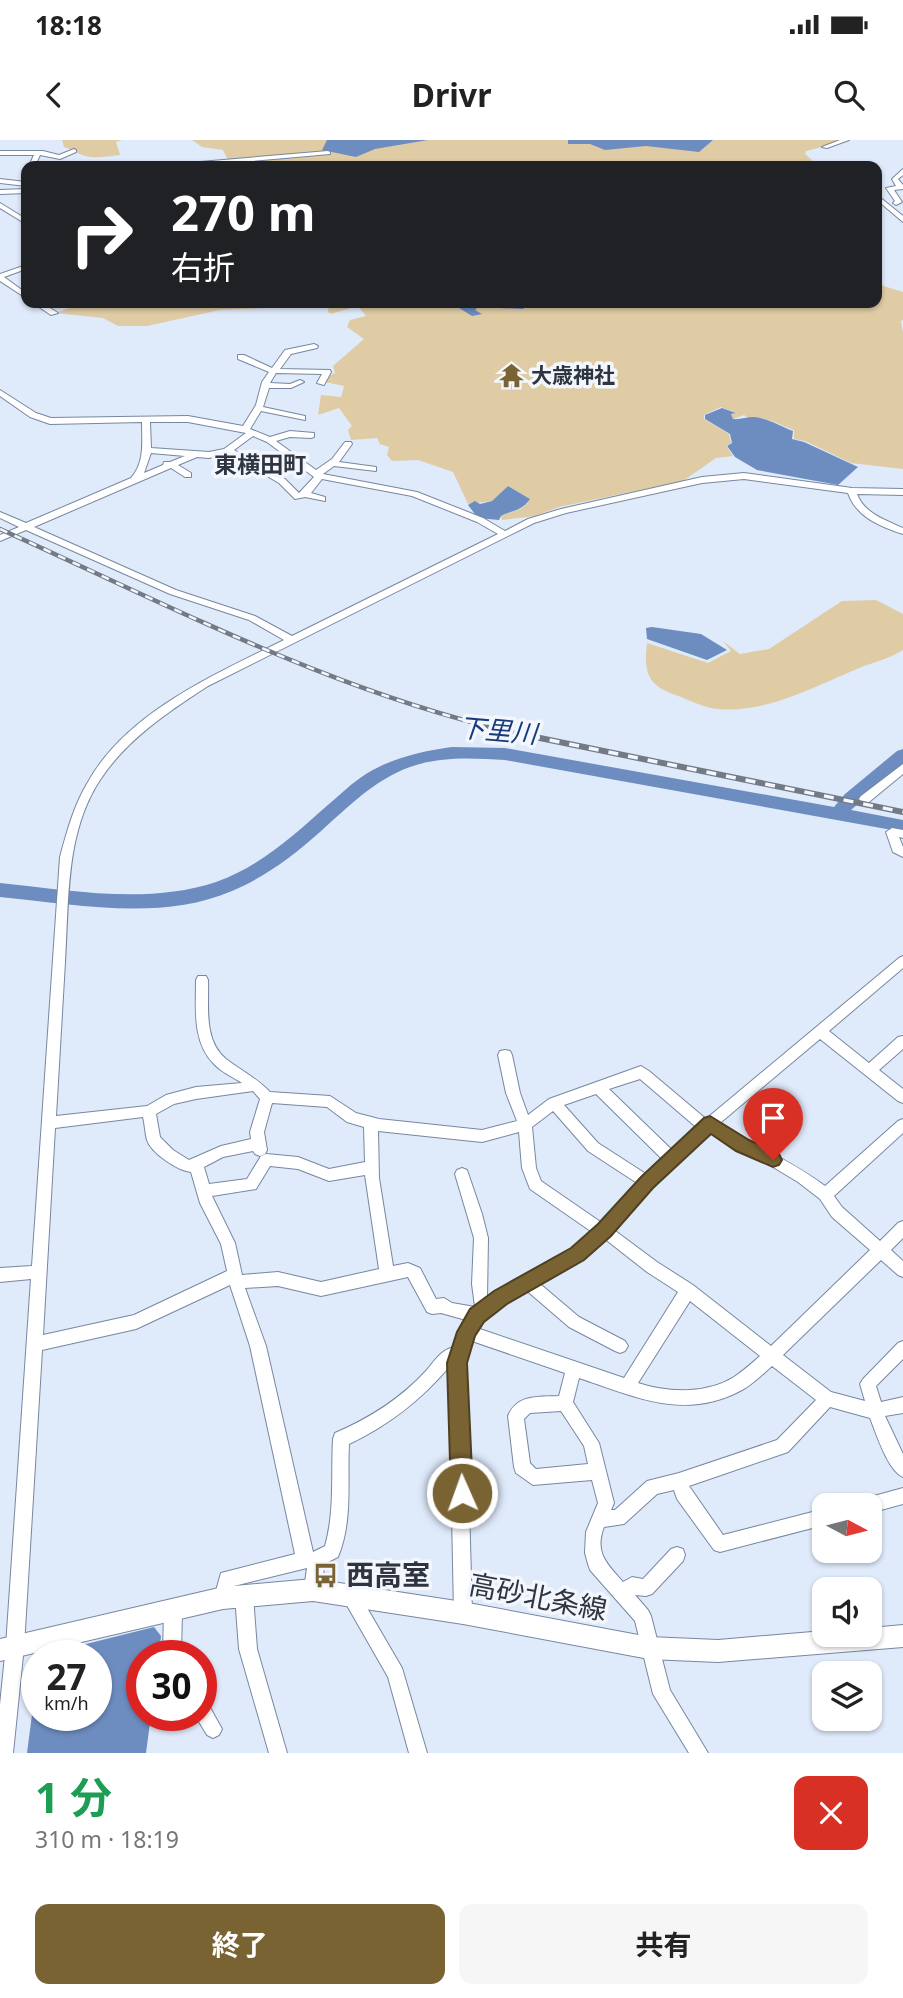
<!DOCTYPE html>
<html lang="ja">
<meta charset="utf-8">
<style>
body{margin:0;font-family:"Noto Sans","Noto Sans JP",sans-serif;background:#f6f6f6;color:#222;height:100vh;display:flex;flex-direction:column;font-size:26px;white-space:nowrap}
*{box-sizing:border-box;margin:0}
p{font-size:23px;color:#767676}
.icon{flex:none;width:38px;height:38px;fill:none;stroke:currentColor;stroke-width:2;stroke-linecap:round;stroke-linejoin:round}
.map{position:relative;height:1613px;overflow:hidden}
.details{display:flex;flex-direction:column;background:#fff;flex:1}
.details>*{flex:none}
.hud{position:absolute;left:21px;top:21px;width:861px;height:147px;border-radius:14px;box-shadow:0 2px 5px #0004;background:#202124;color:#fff;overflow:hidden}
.needle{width:46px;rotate:97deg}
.fabs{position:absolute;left:812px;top:1353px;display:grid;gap:14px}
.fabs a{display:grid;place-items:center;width:70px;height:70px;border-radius:14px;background:#fff;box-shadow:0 2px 5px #0004;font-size:35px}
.speed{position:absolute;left:21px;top:1500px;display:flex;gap:14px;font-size:35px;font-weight:700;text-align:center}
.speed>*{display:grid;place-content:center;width:91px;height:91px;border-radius:50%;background:#fff;box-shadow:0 2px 5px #0004;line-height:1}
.speed small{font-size:18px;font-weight:400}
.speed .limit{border:10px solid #d22;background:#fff;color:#111}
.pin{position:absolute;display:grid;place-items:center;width:60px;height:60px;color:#fff;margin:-72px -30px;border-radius:50% 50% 50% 0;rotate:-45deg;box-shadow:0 0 7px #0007}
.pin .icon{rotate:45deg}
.me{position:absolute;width:77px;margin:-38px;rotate:358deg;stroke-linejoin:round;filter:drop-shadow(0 0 5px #0008)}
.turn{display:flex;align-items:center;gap:24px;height:147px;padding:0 35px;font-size:32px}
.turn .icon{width:91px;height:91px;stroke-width:2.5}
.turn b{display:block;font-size:49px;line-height:60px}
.round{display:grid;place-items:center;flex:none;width:74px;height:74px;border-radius:14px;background:#f6f6f6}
.summary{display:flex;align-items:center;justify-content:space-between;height:119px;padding:0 35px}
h1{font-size:42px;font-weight:700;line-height:52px;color:#1e9e55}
.primary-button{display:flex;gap:14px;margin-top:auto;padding:14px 35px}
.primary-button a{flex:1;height:80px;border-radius:14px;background:#7a6333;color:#fff;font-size:28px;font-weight:700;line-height:80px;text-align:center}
.primary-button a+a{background:#f6f6f6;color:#222}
.status{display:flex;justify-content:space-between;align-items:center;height:49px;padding:0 35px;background:#fff;direction:ltr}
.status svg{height:19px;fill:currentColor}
header{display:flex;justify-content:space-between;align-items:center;height:91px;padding:0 35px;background:#fff;font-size:32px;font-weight:700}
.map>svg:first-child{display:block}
.green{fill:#dfcca5}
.water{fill:#6d8cc0}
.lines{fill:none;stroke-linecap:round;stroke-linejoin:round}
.river{fill:#6d8cc0;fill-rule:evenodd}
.minor-casing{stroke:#7787a1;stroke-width:2}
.major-casing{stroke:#7787a1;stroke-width:2}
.minor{fill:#fff;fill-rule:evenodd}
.major{fill:#fff;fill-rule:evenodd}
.rail-far1-casing{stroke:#727a87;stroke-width:4.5}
.rail-casing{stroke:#727a87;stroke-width:6}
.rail-far1{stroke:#f3f6fc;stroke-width:2.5;stroke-dasharray:8;stroke-linecap:butt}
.rail{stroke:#f3f6fc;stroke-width:3.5;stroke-dasharray:10;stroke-linecap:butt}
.route{fill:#7a6333;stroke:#4f4021;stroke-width:2}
.labels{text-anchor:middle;stroke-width:7;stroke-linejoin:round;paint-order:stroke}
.far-poi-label{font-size:21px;font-weight:bold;fill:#2f3540;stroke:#f3f6fc;text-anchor:start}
.far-quarter-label{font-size:23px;font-weight:bold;fill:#2f3540;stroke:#f3f6fc}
.water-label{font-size:26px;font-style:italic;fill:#153b7a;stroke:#f3f6fc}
.near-poi-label{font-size:28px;font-weight:bold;fill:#2f3540;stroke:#f3f6fc;text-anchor:start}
.near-street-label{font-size:28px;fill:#2f3540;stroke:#f3f6fc}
</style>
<div class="status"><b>18:18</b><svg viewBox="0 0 49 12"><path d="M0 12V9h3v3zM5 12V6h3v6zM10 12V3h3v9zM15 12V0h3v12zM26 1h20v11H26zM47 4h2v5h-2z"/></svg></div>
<header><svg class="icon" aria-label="back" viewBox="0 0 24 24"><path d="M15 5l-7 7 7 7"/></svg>Drivr<svg class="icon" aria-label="search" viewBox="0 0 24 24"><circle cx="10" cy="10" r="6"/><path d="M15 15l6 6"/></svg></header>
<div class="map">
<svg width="903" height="1613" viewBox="0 0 903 1613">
<rect width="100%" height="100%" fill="#dfeafb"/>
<g class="green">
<path d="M62 0H122L116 2 120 15C109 16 96 19 85 16 78 14 72 9 64 7Z"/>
<polygon points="192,0 849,0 806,11 805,14 813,21 803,23 805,26 241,26 238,21 229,22 223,10 202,7"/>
<path d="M877 144 903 152V180L901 181 903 193V329L851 323 805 301 794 299V290C779 285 764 275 748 278L744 275 733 279 731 274 737 273 721 267 704 275V279L729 294 731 303 726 306 733 316 716 318 683 341 559 367 535 376 502 380 501 376C513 370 523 372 530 359L508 346 492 361 468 364 453 332 418 320 392 321 387 315 389 307 380 304 377 298 351 300 348 290 352 286 339 268 318 275 321 255 341 257 344 246 325 242 328 236 335 233 333 226 364 199 347 187 350 180 366 176 358 166 331 174 328 172 329 165 220 170 147 186H118L103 178 55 173 84 163H877Z"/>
<path d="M876 460 903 474V510C889 519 874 522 859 528 816 546 760 577 711 568 701 566 691 561 681 557 649 547 643 535 647 503L708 523 731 511 723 501 740 514 769 509 842 461Z"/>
</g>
<g class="water">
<polygon points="327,0 428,0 375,9 356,17 322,10"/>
<polygon points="568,0 713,0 699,12 646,6 605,10 590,4 568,4"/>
<polygon points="451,163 529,163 523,169 478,167 475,170 482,174 472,176"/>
<path d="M722 268 736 273 731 274 733 279C742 280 751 275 760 278 771 280 782 287 793 291L792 299 804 302 858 327 838 345 757 330 735 317 727 306 732 303 730 294 705 279V275Z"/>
<path d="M508 346 530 359C522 371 513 370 501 376L499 380 478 378 468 365 475 361 480 364 492 361Z"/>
<polygon points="652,487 701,494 727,510 707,520 647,499 646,488"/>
<polygon points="154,1487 161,1496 159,1515 142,1516 142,1575 151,1575 146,1613 27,1613 37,1536 37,1575 96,1575 96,1516 52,1515 54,1512"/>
</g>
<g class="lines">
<path class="river" d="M452 607 505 608 834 667 845 654 897 611 903 609V624L851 670 903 680V692L505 620C473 618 440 616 410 627 374 640 348 667 320 692 293 716 265 737 232 751 160 782 75 764 0 757V743C70 750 147 765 216 742 260 727 295 694 329 664 341 654 353 642 366 634 392 618 422 611 452 607Z"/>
<defs>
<g id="minor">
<polygon points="840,0 849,0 827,8 822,7"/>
<polygon points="74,9 76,10 76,12 60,19 40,15 35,26 29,26 34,15 0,15 0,11 43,11 59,15"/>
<polygon points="328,11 330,12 330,14 196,26 173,26 176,24"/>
<polygon points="903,29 903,35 898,39 903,45 903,49 894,50 902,62 896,65 893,63 895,61 886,48 896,46 892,39"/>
<polygon points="0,39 26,42 26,46 0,43"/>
<polygon points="26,49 26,53 0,54 0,50"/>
<polygon points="877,55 903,76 903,82 877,60"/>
<polygon points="0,63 26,79 26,84 0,68"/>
<polygon points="26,125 26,129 4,137 26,153 26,158 0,141 0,134"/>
<polygon points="33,163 42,163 58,173 51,175"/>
<path d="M314 204 318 206 317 208 291 214 280 229 330 230 331 232 324 245 317 243 322 234 276 233 270 243 290 244 300 240 304 242 291 248H269L263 267 305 276V280L261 271 250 289 270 297 290 291 314 293V297L311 298 290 297 276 301 316 330 332 319 345 302H351L352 304 339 322 376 327V331L334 326 323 334 417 352 483 378 505 391 528 379 561 369 702 337 744 333 852 348 903 349V355L857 354C864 373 885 380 903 388V394C881 387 856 377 848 353L744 339 702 343 566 373 534 383 208 546C168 572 126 600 100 640 65 693 69 761 65 822 62 873 59 925 56 976L147 966 166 955 196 947 242 943C233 937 221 932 214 924 192 902 196 869 196 840L198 836H206L208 840C209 866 203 900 226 919 240 930 257 938 270 952L330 956 356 973 379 979 482 990 517 981 506 953 498 915 500 911 505 910 510 911 512 915 520 953 528 975 549 959 641 926 649 931 706 979 899 818 903 816V828L829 891 869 923 898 897 903 896V909L879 930 903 949V963L898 961 820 899 720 983C754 1006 792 1021 825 1046L898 981 903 979V993L834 1056 842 1067 880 1101 898 1083 903 1081V1098L891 1110 903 1121V1137L898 1135 881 1120 783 1215 831 1252 865 1261 860 1244 863 1239 898 1203 903 1201V1219L876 1246 881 1262 903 1257V1273L885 1276 903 1314V1337C888 1331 876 1293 870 1278L830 1267 788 1312 689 1346 723 1395 824 1369V1385L720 1412 714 1410 677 1359 674 1350 657 1354 624 1384 604 1387C594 1413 607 1424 623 1442L632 1437 643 1439 671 1409 677 1407 683 1409 685 1415 683 1421 652 1454 646 1456 635 1455 648 1470 651 1476 670 1550 708 1613H689L653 1554 635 1481 590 1430 588 1424 585 1413 586 1392 598 1363 592 1340 533 1345 516 1333 514 1327 508 1276C517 1254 538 1257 559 1256L565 1233 472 1201 465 1223 472 1473 469 1479 463 1482 457 1479 454 1473 449 1227C420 1261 389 1285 349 1304 347 1341 353 1381 338 1417L324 1424 322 1450 319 1456 313 1459 307 1456 304 1450 307 1428 234 1446 229 1464 223 1467 217 1464 214 1458 221 1433 295 1414 250 1206 230 1145 136 1189 42 1210 24 1506 13 1613H0V1565L6 1506 31 1139 0 1142V1128L32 1126 60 717C67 691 74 665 88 642 127 572 216 534 284 500L249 480 170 454 26 390 0 401V395L19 387 0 378V372L26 383 131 338C145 322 142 303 142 282L50 284 30 277 0 256V250L36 273 51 278 188 276 243 286 256 265 262 242 269 232 238 219V215H244L272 228 285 210ZM150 282H188L246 293 224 309 209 312 151 308ZM253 296 267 302 314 337 299 353 285 339 234 310ZM151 313 185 316 170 322H164L163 325 144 333ZM228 313 279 343 295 359 305 357 325 361V357L311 353 322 339 412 356 477 382 498 394 292 496 255 476 176 450 34 387 171 328 185 337H191V333L178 325 197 317 209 318ZM640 939 696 987 672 1010 609 949ZM253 951 260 959 250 992 251 999 221 1006 189 1020 173 1010 160 997 156 974 174 964 196 959ZM596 954 662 1019 646 1034 598 1003 564 965ZM272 963 327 967 347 982 364 987 365 1022 329 1029 298 1017 266 1014 261 1016 247 1039 209 1044 204 1027 223 1017 253 1011 255 1014 260 1016 265 1014 267 1010 264 992ZM553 971 588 1011 637 1043 602 1083 541 1041 536 1028 532 987ZM143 977C145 985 145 993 147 1000 151 1013 178 1031 191 1032L200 1063 221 1104 227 1131 134 1175 43 1195 55 988ZM378 991 482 1002 519 992 522 1028 530 1049 592 1092 573 1109 487 1158 488 1098 482 1074 467 1030 462 1028 457 1030 455 1034 474 1098 472 1144 475 1167 452 1163 444 1158 436 1159 420 1128 408 1123 393 1126 379 1038ZM710 992 738 1010 768 1024 798 1042 820 1059 832 1077 870 1110 771 1206 693 1145 657 1122 614 1090C645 1054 677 1023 710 992ZM270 1026 298 1029 329 1041 365 1035 379 1129 321 1142 278 1132 242 1135 235 1103 212 1056 256 1049ZM605 1099 647 1132 678 1152 624 1238 477 1188C488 1171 508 1160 526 1150L569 1187 615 1211 620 1213 625 1211 628 1206 625 1201 579 1177 539 1143 583 1119ZM408 1137 427 1172 432 1174 441 1173 466 1180 455 1207C441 1209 434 1222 426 1231 400 1259 370 1278 335 1293L333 1299C331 1335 335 1371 325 1406L313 1412 266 1206 245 1148 278 1146 321 1156ZM690 1161 760 1216C752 1223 743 1231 734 1237 707 1254 668 1253 638 1243ZM772 1226 816 1260 777 1300 679 1333 647 1341 615 1370H611L614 1363 599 1303 573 1262 579 1238C636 1257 684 1281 742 1250 753 1244 763 1234 772 1226ZM561 1271 584 1306 588 1324 536 1329 530 1323 524 1279 530 1273Z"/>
<polygon points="903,624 903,634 869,662 861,662 859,659 861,656"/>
<polygon points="892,688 903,690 903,698 899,697 903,707 903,717 893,712 886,692"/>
<polygon points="903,1348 903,1364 870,1373 870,1365 861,1365 863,1359"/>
<polygon points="350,1446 356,1449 402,1528 427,1613 409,1613 388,1537 341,1455 344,1449"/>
<polygon points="244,1447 250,1450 253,1456 257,1509 287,1613 269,1613 239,1509 235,1456 238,1450"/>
<polygon points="173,1461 179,1464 182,1470 181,1516 163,1516 164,1470 167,1464"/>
<polygon points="201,1559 207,1562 222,1589 219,1595 213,1598 207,1595 195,1575 201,1575"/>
</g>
<polygon id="major" points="313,1439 463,1462 649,1497 718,1500 824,1491 824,1494 870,1494 870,1488 903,1485 903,1507 718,1522 649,1519 463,1484 313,1461 223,1469 0,1521 0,1499 223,1447"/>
</defs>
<use href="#minor" class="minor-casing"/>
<use href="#major" class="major-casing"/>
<use href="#minor" class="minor"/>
<use href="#major" class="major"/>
<defs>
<path id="rail-far1" d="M0 389C175 468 349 560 539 598"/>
<polyline id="rail" points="530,596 903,672"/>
</defs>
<use href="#rail-far1" class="rail-far1-casing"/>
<use href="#rail" class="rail-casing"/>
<use href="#rail-far1" class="rail-far1"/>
<use href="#rail" class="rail"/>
</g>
<polygon class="route" points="710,976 749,1000 779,1014 782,1020 779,1025 773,1027 736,1011 711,994 653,1048 611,1096 584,1120 507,1164 484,1182 475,1196 467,1223 473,1353 469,1361 462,1364 455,1361 451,1353 447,1223 457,1192 470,1169 494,1151 571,1108 598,1084 641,1037 704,978"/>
<defs>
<symbol id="temple-bare" viewBox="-9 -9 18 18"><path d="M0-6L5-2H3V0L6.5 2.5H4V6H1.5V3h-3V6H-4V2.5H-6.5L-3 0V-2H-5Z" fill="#7a6333" stroke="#f3f6fc" stroke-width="2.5" paint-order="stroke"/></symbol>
<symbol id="bus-bare" viewBox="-9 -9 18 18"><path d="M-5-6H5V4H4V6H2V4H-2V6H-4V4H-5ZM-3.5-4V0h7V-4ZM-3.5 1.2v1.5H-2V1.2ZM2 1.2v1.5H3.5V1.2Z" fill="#7a6333" stroke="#f3f6fc" stroke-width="2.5" paint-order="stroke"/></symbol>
</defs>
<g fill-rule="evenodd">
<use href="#temple-bare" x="494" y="218" width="35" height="35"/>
<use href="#bus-bare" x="308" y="1418" width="35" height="35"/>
</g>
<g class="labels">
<g class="far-poi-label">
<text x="531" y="243">大歳神社</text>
</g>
<g class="far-quarter-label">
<text x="260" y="333">東横田町</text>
</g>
<g class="water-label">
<text transform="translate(498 591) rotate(5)" y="9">下里川</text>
</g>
<g class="near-poi-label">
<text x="346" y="1445">西高室</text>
</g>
<g class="near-street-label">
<text transform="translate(538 1457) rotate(11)" y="10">高砂北条線</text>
</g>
</g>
</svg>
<div class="fabs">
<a><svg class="needle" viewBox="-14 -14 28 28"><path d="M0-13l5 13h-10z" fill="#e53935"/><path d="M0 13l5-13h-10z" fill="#767676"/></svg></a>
<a><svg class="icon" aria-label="sound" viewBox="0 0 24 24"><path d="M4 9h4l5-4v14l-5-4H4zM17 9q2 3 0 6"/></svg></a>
<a><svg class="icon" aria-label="layers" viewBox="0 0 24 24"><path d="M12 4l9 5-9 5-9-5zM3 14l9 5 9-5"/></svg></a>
</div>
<div class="speed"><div>27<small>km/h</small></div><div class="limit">30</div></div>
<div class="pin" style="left:773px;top:1020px;background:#d93025"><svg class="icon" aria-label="arrive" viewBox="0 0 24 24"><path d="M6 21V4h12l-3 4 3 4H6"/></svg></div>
<svg class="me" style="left:462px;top:1353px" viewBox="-20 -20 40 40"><circle r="17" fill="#7a6333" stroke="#fff" stroke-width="3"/><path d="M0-11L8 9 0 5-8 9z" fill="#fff"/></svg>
<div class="hud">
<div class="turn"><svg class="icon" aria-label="right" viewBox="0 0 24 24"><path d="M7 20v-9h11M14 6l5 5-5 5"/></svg><div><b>270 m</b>右折</div></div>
</div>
</div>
<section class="details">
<div class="summary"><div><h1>1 分</h1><p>310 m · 18:19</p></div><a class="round" style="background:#d93025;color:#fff"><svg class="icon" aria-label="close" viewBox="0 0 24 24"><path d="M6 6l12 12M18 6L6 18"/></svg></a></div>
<div class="primary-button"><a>終了</a><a>共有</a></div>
</section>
